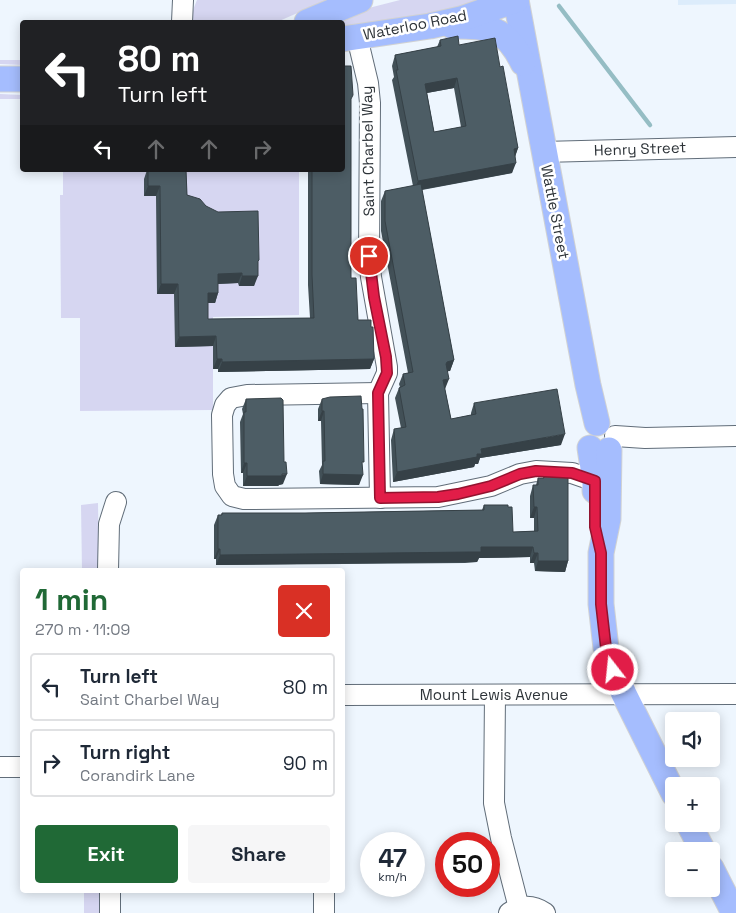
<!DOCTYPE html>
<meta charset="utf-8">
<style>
body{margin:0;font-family:"Space Grotesk",sans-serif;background:#f6f6f7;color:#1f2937;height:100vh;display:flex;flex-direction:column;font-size:19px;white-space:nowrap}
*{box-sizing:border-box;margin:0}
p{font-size:16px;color:#747a83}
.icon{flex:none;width:28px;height:28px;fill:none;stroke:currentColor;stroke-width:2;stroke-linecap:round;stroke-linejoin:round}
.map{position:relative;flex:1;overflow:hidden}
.panel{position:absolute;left:20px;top:568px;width:325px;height:325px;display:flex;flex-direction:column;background:#fff;border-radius:5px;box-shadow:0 2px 12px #0003}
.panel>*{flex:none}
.banner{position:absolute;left:20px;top:20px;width:325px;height:152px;border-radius:5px;box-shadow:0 2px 12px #0003;background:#202124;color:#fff;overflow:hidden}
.controls{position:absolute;left:665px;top:712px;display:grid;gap:10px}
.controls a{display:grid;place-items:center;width:55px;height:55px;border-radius:5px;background:#fff;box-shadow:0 2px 12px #0003;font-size:25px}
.speed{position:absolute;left:360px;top:832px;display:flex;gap:10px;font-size:25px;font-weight:700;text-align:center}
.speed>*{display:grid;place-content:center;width:65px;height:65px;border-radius:50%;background:#fff;box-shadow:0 2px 12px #0003;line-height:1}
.speed small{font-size:12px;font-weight:400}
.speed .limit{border:8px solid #d22;background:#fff;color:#111}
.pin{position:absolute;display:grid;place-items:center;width:42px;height:42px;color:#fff;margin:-21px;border:2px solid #fff;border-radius:50%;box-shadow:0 1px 5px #0007}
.me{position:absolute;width:55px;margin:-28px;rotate:344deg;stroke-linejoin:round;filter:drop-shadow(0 0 4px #0008)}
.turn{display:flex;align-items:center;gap:18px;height:105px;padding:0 15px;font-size:22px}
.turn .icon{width:65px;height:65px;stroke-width:2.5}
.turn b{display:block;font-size:35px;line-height:42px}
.lanes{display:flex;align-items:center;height:48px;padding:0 15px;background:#0003;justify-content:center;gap:25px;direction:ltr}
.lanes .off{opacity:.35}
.round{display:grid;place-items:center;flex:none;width:52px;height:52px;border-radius:5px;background:#f6f6f7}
.overview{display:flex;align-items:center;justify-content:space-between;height:85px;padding:0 15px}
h1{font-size:30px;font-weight:700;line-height:38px;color:#206936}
.primary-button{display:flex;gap:10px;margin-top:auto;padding:10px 15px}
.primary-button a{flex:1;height:58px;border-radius:5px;background:#206936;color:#fff;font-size:20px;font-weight:700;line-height:58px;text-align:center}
.primary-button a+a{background:#f6f6f7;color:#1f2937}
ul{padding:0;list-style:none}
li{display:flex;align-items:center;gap:15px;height:68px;margin:0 10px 8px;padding:0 5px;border:2px solid #e0e1e3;border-radius:5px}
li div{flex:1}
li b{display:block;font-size:19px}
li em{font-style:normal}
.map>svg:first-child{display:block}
.built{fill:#dcecfb}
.green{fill:#d6d6f1}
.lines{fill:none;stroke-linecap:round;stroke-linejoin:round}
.stream{stroke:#95bdc4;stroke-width:4.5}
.minor-casing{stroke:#616d79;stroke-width:22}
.major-casing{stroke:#d1d2d3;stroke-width:27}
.minor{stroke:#fff;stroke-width:20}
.major{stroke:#a5bdfe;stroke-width:25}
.wall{fill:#425057;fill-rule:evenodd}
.shaded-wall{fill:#364147}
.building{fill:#4d5d65;stroke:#364147;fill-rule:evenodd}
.route-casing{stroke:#92132f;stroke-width:12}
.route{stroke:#e11d48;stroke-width:9}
.labels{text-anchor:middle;stroke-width:5;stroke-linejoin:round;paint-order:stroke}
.street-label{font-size:15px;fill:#2d3338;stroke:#fff}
</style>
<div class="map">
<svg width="736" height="913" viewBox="0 0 736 913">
<rect width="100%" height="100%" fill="#eef6fe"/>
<polygon class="built" points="678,0 736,0 736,4 678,5"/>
<g class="green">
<polygon points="197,0 327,0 277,22 193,22 193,10"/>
<polygon points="400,0 482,0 475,7 343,30 342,22 328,22 357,11"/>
<polygon points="0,60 22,60 22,65 0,64"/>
<polygon points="0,94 22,95 22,99 0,99"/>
<polygon points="63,170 299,170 299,315 213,317 213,410 80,411 80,318 61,318 60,195 63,195"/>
<polygon points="98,503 99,570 82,570 81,505"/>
<rect x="84" y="890" width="17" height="23"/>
</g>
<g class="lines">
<polyline class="stream" points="559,6 650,125"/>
<defs>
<g id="minor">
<polyline points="182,22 183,0"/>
<polyline points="357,37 368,83 370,103 369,256 371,277 387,367 387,373 378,393"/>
<polyline points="543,152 736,147"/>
<polyline points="378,393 247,395 231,398 225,405 222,415 223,474 225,486 232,496 244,499 438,497 491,486 520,474 536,471 572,473 595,481"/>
<polyline points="378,393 380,498"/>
<polyline points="615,436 645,438 736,436"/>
<polyline points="108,570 109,524 116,502"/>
<polyline points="342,695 736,694"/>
<polyline points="495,695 494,803 501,838 519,908"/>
<polyline points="0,767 22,767"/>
<polyline points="110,890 110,913"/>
<polyline points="324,890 324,913"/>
<path d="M509 913C521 905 533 905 545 913"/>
</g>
<g id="major">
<polyline points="516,0 588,385 597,423"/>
<polyline points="307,22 360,0"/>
<path d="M452 26C489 26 506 27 523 63"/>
<polyline points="342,39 430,26 461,19 516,0"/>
<polyline points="0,79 22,79"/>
<polyline points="590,448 595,481 595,491"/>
<polyline points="609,450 608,519 601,553 601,604 606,648 613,670 624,694 674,794"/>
<polyline points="689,824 703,851"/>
<polyline points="711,868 734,913"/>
</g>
</defs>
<use href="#minor" class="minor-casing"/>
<use href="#major" class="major-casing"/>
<use href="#minor" class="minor"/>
<use href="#major" class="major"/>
</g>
<g class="wall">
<path d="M440 40 459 45 500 67 518 148 515 157 512 173 422 190 454 360 450 371H447L445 389 451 419 471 415V413L474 403 561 445 480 458 478 464H475L474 467 393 482 391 440 394 429 401 428 395 398 399 388 400 387 399 384 403 374 408 373 381 231V201L385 191 413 186 392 80 394 77 392 66 395 55 437 47ZM454 88 461 127 434 132 427 93Z"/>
<polygon points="351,100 351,278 358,320 374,359 370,369 218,372 218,369 213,369 213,346 175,347 174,294 157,294 156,196 144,196 144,179 147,170 186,170 187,195 206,206 258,265 254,286 239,286 238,283 218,284 218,293 215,303 208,303 208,319 310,318 308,285 308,170 342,170"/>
<polygon points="246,399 283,484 279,485 278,486 243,486 243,473 241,473 240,422 243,414 242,409"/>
<polygon points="322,399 362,468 359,485 320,484 319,471 322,465 321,421 318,421 318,409"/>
<polygon points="544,475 568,561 565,572 535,571 534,563 530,563 530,557 479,558 477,562 465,563 216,565 216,559 214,559 214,525 218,515 221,515 222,513 305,513 482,510 484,505 508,507 513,532 534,531 534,518 530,518 530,496 533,485 536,485 538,478 543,478"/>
</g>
<g class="shaded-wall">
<polygon points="457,78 454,88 421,94 425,84"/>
<polygon points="518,148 514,159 514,149"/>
<polygon points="516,163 512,173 414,191 418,181"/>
<polygon points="148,186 160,186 156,196 144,196"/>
<polygon points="242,273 238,283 214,284 218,274"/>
<polygon points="242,276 258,276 254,286 239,286"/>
<polygon points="161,284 178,284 174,294 157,294"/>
<polygon points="208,293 218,293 215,303 204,303"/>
<polygon points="216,336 213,346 175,347 179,337"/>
<polygon points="217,359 222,359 218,369 213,369"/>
<polygon points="374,359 370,369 218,372 222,362"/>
<polygon points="454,360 450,371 443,372 447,362"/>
<polygon points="449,379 445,389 443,380"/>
<polygon points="322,411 324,411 321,421 318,421"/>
<polygon points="565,434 561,445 480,458 478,464 475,464 474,467 393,482 397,472 481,449"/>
<polygon points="244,463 247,463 243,473 241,473"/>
<polygon points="287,474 283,484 279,485 278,486 243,486 247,476"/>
<polygon points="323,474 363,475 359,485 320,484"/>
<polygon points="534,507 537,507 534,518 530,518"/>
<polygon points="481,547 533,547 530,557 479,558 477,562 216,565 220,555"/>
<polygon points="218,549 220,549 216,559 214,559"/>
<polygon points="534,553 538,553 534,563 530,563"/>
<polygon points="538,561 568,561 565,572 535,571"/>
</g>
<g class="building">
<path d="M458 36 459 45 495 38 500 67 503 66 518 148 514 149 516 163 418 181 396 70H398L395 55 441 46 440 40ZM457 78 466 126 434 132 425 84Z"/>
<polygon points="342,66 351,66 353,95 351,99 351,278 356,278 358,320 371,320 371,327 373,327 374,359 222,362 222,359 217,359 216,336 179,337 178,284 161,284 160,186 148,186 148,170 186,170 187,195 200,199 206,206 218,212 258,211 259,260 258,261 258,276 242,276 242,273 218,274 218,293 208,293 208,319 314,318 312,275 312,170 342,170"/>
<polygon points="421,184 454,360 447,362 446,364 449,379 443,380 451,419 476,414 474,403 557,389 565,434 481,449 482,454 477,454 477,457 397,472 394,429 406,427 399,388 405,385 403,374 413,372 385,221 385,191"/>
<polygon points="361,396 362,409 363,409 364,462 362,462 363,475 323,474 323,461 325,461 324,411 322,411 322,399 330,397"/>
<polygon points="281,398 283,400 284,462 286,462 287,474 282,474 282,476 247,476 247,463 244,463 244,412 246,412 246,399"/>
<polygon points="544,475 568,475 568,561 538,561 538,553 534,553 533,547 481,547 481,552 469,552 220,555 220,549 218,549 218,515 222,515 222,513 305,513 484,510 484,505 508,505 508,507 512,507 513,532 538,531 537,507 534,507 533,485 538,485 538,478 544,478"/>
</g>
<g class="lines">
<defs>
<polyline id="route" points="369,256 374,297 386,357 387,373 378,393 380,498 438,497 458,494 491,486 520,474 536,471 572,473 595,481 595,527 601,553 601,604 606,648 613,670"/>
</defs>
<use href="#route" class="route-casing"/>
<use href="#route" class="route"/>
</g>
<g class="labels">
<g class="street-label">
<text transform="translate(415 25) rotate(-11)" y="5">Waterloo Road</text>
<text transform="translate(640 149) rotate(-2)" y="5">Henry Street</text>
<text transform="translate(368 151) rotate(-91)" y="5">Saint Charbel Way</text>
<text transform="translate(555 212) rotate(79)" y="5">Wattle Street</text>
<text x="494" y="700">Mount Lewis Avenue</text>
</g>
</g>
</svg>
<div class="controls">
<a><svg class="icon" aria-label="sound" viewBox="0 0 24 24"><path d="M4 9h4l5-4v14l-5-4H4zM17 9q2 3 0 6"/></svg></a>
<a>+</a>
<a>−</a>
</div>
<div class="speed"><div>47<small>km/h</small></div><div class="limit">50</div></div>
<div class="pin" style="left:369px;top:256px;background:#d93025"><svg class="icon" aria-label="arrive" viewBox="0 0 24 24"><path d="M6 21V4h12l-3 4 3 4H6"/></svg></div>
<svg class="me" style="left:613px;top:670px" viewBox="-20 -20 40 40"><circle r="17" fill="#e11d48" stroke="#fff" stroke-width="3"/><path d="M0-11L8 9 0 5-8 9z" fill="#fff"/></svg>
<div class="banner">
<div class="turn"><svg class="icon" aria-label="left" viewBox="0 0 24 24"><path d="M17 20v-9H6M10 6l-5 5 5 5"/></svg><div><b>80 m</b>Turn left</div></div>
<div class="lanes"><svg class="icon" aria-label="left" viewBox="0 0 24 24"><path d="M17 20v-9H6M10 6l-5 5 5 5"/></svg><svg class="icon off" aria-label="ahead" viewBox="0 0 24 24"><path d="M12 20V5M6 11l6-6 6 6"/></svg><svg class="icon off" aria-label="ahead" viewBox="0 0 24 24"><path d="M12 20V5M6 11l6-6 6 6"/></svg><svg class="icon off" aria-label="right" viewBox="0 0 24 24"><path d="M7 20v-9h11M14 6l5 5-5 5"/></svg></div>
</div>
<section class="panel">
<div class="overview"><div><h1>1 min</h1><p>270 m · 11:09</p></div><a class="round" style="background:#d93025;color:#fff"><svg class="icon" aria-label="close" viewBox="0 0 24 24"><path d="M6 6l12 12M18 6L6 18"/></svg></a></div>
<ul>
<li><svg class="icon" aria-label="left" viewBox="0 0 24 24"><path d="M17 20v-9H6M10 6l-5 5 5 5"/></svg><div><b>Turn left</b><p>Saint Charbel Way</p></div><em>80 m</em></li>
<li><svg class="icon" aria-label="right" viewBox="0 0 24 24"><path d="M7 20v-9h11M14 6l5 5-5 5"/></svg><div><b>Turn right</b><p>Corandirk Lane</p></div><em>90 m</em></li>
</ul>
<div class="primary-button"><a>Exit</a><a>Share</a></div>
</section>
</div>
